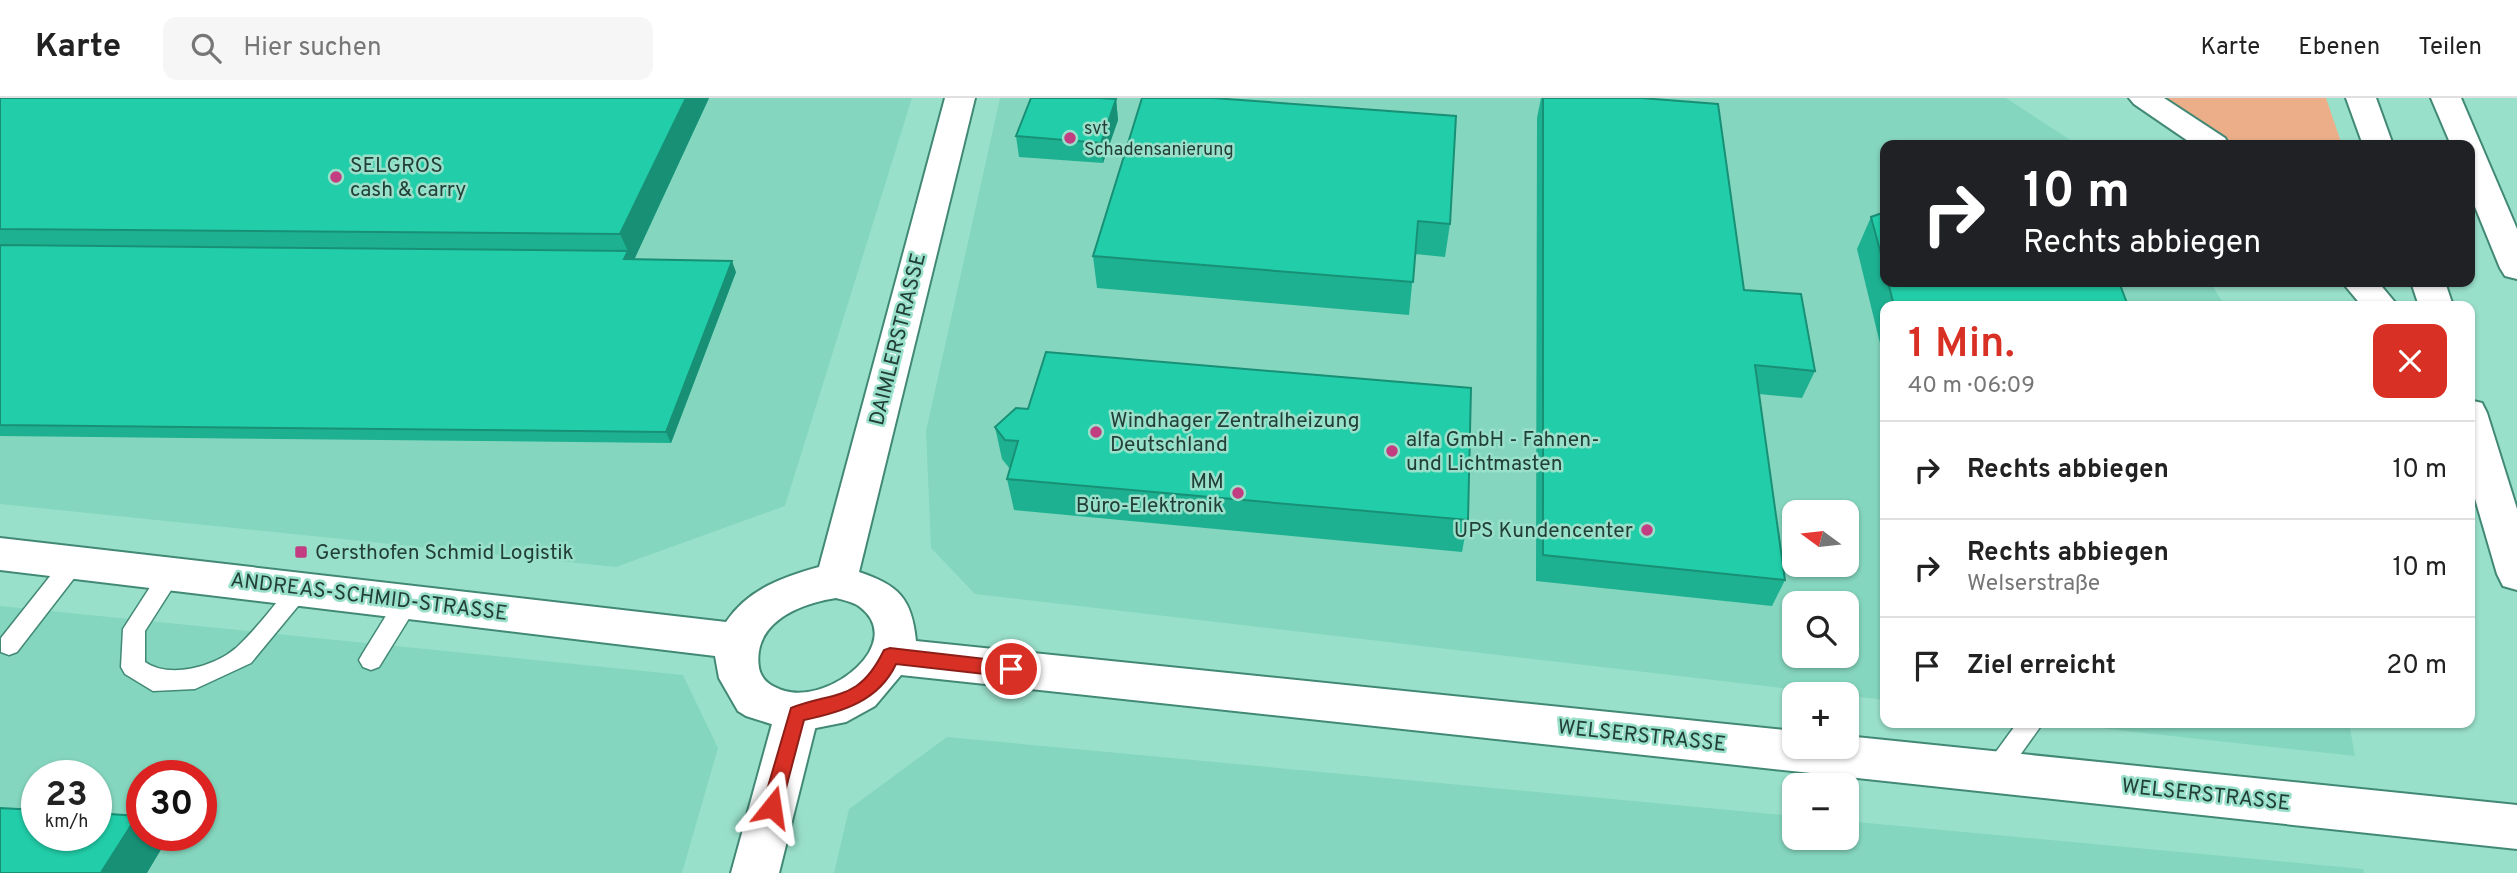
<!DOCTYPE html>
<html lang="de">
<meta charset="utf-8">
<style>
body{margin:0;font-family:Overpass,sans-serif;background:#f6f6f6;color:#222;height:100vh;display:flex;flex-direction:column;font-size:26px;white-space:nowrap}
*{box-sizing:border-box;margin:0}
p{font-size:23px;color:#767676}
.icon{flex:none;width:38px;height:38px;fill:none;stroke:currentColor;stroke-width:2;stroke-linecap:round;stroke-linejoin:round}
.map{position:relative;flex:1;overflow:hidden}
.side{position:absolute;left:1880px;top:203px;width:595px;height:427px;display:flex;flex-direction:column;background:#fff;border-radius:14px;box-shadow:0 2px 5px #0004}
.side>*{flex:none}
.guide{position:absolute;left:1880px;top:42px;width:595px;height:147px;border-radius:14px;box-shadow:0 2px 5px #0004;background:#202124;color:#fff;overflow:hidden}
.needle{width:46px;rotate:285deg}
.controls{position:absolute;left:1782px;top:402px;display:grid;gap:14px}
.controls a{display:grid;place-items:center;width:77px;height:77px;border-radius:14px;background:#fff;box-shadow:0 2px 5px #0004;font-size:35px}
.speed{position:absolute;left:21px;top:662px;display:flex;gap:14px;font-size:35px;font-weight:700;text-align:center}
.speed>*{display:grid;place-content:center;width:91px;height:91px;border-radius:50%;background:#fff;box-shadow:0 2px 5px #0004;line-height:1}
.speed small{font-size:18px;font-weight:400}
.speed .limit{border:10px solid #d22;background:#fff;color:#111}
.pin{position:absolute;display:grid;place-items:center;width:60px;height:60px;color:#fff;margin:-30px;border:4px solid #fff;border-radius:50%;box-shadow:0 2px 7px #0007}
.me{position:absolute;width:77px;margin:-38px;rotate:15deg;stroke-linejoin:round;filter:drop-shadow(0 0 5px #0008)}
.turn{display:flex;align-items:center;gap:24px;height:147px;padding:0 28px;font-size:32px}
.turn .icon{width:91px;height:91px;stroke-width:2.5}
.turn b{display:block;font-size:49px;line-height:60px}
.round{display:grid;place-items:center;flex:none;width:74px;height:74px;border-radius:14px;background:#f6f6f6}
.summary{display:flex;align-items:center;justify-content:space-between;height:119px;padding:0 28px}
h1{font-size:42px;font-weight:600;line-height:52px;color:#d93025}
ul{padding:0;list-style:none}
li{display:flex;align-items:center;gap:21px;height:98px;padding:0 28px;border-top:2px solid #e0e0e0}
li div{flex:1}
li b{display:block;font-size:26px}
li em{font-style:normal}
header{display:flex;align-items:center;gap:42px;box-sizing:border-box;height:98px;padding:0 35px;background:#fff;border-bottom:2px solid #e0e0e0}
header strong{font-size:33px}
nav{display:flex;gap:38px;margin-inline-start:auto;font-size:24px}
.search{width:490px;height:63px;background:#f6f6f6;display:flex;align-items:center;gap:18px;box-sizing:border-box;padding:0 24px;border-radius:14px;color:#767676;font-size:26px}
.map>svg:first-child{display:block}
.built{fill:#85d6be;fill-rule:evenodd}
.green{fill:#ebae88}
.lines{fill:none;stroke-linecap:round;stroke-linejoin:round}
.lane-casing{stroke:#428975;stroke-width:3}
.street-casing{stroke:#428975;stroke-width:4}
.secondary-casing{stroke:#428975;stroke-width:4}
.highway-casing{stroke:#428975;stroke-width:4}
.lane{fill:#fff;fill-rule:evenodd}
.street{fill:#fff;fill-rule:evenodd}
.secondary{fill:#fff;fill-rule:evenodd}
.highway{fill:#fff;fill-rule:evenodd}
.wall{fill:#1db191}
.shaded-wall{fill:#189076}
.building{fill:#22cea9;stroke:#189076;stroke-width:2}
.route{fill:#d93025;stroke:#8d1f18;stroke-width:2}
.poi-dot{fill:#c23d81;stroke:#99e0ca;stroke-width:2.5}
.labels{text-anchor:middle;stroke-width:5;stroke-linejoin:round;paint-order:stroke}
.far-poi-label{font-size:18px;fill:#223f37;stroke:#99e0ca;text-anchor:start}
.poi-label{font-size:21px;fill:#223f37;stroke:#99e0ca;text-anchor:start}
.street-label{font-size:21px;fill:#223f37;stroke:#99e0ca}
</style>
<header>
<strong>Karte</strong>
<div class="search"><svg class="icon" aria-label="search" viewBox="0 0 24 24"><circle cx="10" cy="10" r="6"/><path d="M15 15l6 6"/></svg>Hier suchen</div>
<nav><a>Karte</a><a>Ebenen</a><a>Teilen</a></nav>
</header>
<div class="map">
<svg width="2517" height="775" viewBox="0 0 2517 775">
<rect width="100%" height="100%" fill="#99e0ca"/>
<g class="built">
<polygon points="0,0 912,0 785,408 616,469 0,406"/>
<path d="M1000 0H2006L2078 47H1885V184H2210L2225 208H1885V602L975 496 931 450 926 333ZM1794 415H1846V467H1794ZM1794 506H1846V558H1794Z"/>
<path d="M0 508 683 577 718 650 682 775H0ZM37 677H96V737H37ZM142 677H201V737H142Z"/>
<polygon points="2061,625 2349,625 2355,658 2126,633"/>
<polygon points="947,639 1794,718 1794,740 1846,740 1846,723 2363,771 2364,775 834,775 849,711"/>
</g>
<polygon class="green" points="2164,0 2326,0 2342,47 2230,47"/>
<g class="lines">
<defs>
<g id="lane">
<polygon points="74,455 82,458 85,464 82,470 17,554 9,557 1,554 1,540 66,458"/>
<path d="M171 466 179 469 182 475 145 533V564C169 581 214 569 236 550 257 531 275 505 294 484L302 481 310 484 313 490 251 565 195 591 153 593 125 576 121 569 123 531 163 469Z"/>
<polygon points="408,493 416,495 419,502 416,509 379,569 371,572 363,569 359,562 363,555 400,495"/>
<polygon points="2017,625 2043,625 2003,681 1994,684 1985,681 1982,673"/>
</g>
<polygon id="street" points="797,596 813,601 819,615 779,775 731,775 775,615 781,601"/>
<path id="secondary" d="M945 0H975L859 474C898 487 912 500 916 543L1794 633V649H1846V638L2517 707V751L901 577 875 608 846 624 796 634 746 618 738 613 719 580 715 558 0 472V440L726 524C748 491 783 479 819 469ZM836 500C843 502 854 504 860 509 907 545 830 606 785 593 773 589 762 584 759 570 752 525 798 506 836 500Z"/>
<g id="highway">
<polygon points="2129,0 2164,0 2225,40 2229,47 2194,47 2134,6"/>
<polygon points="2346,0 2376,0 2393,47 2363,47"/>
<polygon points="2431,0 2461,0 2517,131 2517,181 2505,178 2500,170 2469,94 2469,47 2451,47"/>
<polygon points="2342,184 2378,184 2398,208 2362,208"/>
<polygon points="2411,184 2445,184 2453,208 2419,208"/>
<polygon points="2469,302 2482,305 2487,315 2517,411 2517,492 2503,488 2497,476 2469,380"/>
</g>
</defs>
<use href="#lane" class="lane-casing"/>
<use href="#street" class="street-casing"/>
<use href="#secondary" class="secondary-casing"/>
<use href="#highway" class="highway-casing"/>
<use href="#lane" class="lane"/>
<use href="#street" class="street"/>
<use href="#secondary" class="secondary"/>
<use href="#highway" class="highway"/>
</g>
<g class="wall">
<polygon points="0,0 709,0 634,162 736,174 671,345 0,338"/>
<polygon points="1142,0 1450,126 1445,159 1415,156 1409,217 1097,190 1093,158"/>
<polygon points="1541,0 1641,0 1744,192 1815,273 1802,300 1759,296 1785,482 1772,508 1536,483 1537,20"/>
<polygon points="1116,1 1118,22 1103,65 1019,59 1016,38"/>
<polygon points="1885,114 1885,184 2119,184 2128,208 1885,208 1885,266 1857,151 1871,119"/>
<polygon points="995,329 1468,422 1462,454 1014,412 1007,381 1010,371 1002,361"/>
</g>
<g class="shaded-wall">
<polygon points="686,0 709,0 633,164 620,136"/>
<polygon points="1116,1 1118,22 1103,65 1101,45"/>
<polygon points="628,153 633,164 624,161"/>
<polygon points="732,163 736,174 671,345 666,334"/>
<polygon points="137,718 142,721 142,737 163,737 168,740 147,775 105,775 102,773"/>
</g>
<g class="building">
<polygon points="0,0 686,0 620,136 0,131"/>
<polygon points="1031,0 1098,0 1116,1 1101,45 1016,38"/>
<polygon points="1142,0 1213,0 1456,18 1450,126 1418,123 1413,184 1093,158"/>
<polygon points="1543,0 1641,0 1718,6 1744,192 1801,196 1815,273 1755,267 1785,482 1543,457"/>
<polygon points="1885,114 1885,171 1871,119"/>
<polygon points="0,147 628,153 624,161 732,163 666,334 0,327"/>
<polygon points="1888,184 2119,184 2128,208 1894,208"/>
<polygon points="1046,254 1471,290 1468,422 1007,381 1018,343 1005,342 995,329 1016,310 1028,311"/>
<polygon points="0,710 37,712 37,737 96,737 96,715 137,718 102,773 115,775 0,775"/>
</g>
<path class="route" d="M890 550 1011 564 1020 571 1011 579 896 566C879 603 842 614 804 622L781 709 779 715 772 718 765 715 762 709 791 610C835 593 859 604 884 552Z"/>
<g class="poi-dot">
<circle cx="1070" cy="40" r="7"/>
<circle cx="336" cy="79" r="7"/>
<circle cx="1096" cy="334" r="7"/>
<circle cx="1392" cy="353" r="7"/>
<circle cx="1238" cy="395" r="7"/>
<circle cx="1647" cy="432" r="7"/>
<rect x="294" y="447" width="14" height="14" rx="3.5"/>
</g>
<g class="labels">
<g class="far-poi-label">
<text x="1084" y="36">svt<tspan x="1084" dy="21">Schadensanierung</tspan></text>
</g>
<g class="poi-label">
<text x="350" y="74">SELGROS<tspan x="350" dy="24">cash &amp; carry</tspan></text>
<text x="1110" y="329">Windhager Zentralheizung<tspan x="1110" dy="24">Deutschland</tspan></text>
<text x="1406" y="348">alfa GmbH - Fahnen-<tspan x="1406" dy="24">und Lichtmasten</tspan></text>
<text x="1224" y="390" text-anchor="end">MM<tspan x="1224" dy="24">Büro-Elektronik</tspan></text>
<text x="1633" y="439" text-anchor="end">UPS Kundencenter</text>
<text x="315" y="461">Gersthofen Schmid Logistik</text>
</g>
<g class="street-label">
<text transform="translate(897 241) rotate(-76)" y="7">DAIMLERSTRASSE</text>
<text transform="translate(369 498) rotate(7)" y="7">ANDREAS-SCHMID-STRASSE</text>
<text transform="translate(1642 637) rotate(6)" y="7">WELSERSTRASSE</text>
<text transform="translate(2206 696) rotate(6)" y="7">WELSERSTRASSE</text>
</g>
</g>
</svg>
<div class="controls">
<a><svg class="needle" viewBox="-14 -14 28 28"><path d="M0-13l5 13h-10z" fill="#e53935"/><path d="M0 13l5-13h-10z" fill="#767676"/></svg></a>
<a><svg class="icon" aria-label="search" viewBox="0 0 24 24"><circle cx="10" cy="10" r="6"/><path d="M15 15l6 6"/></svg></a>
<a>+</a>
<a>−</a>
</div>
<div class="speed"><div>23<small>km/h</small></div><div class="limit">30</div></div>
<div class="pin" style="left:1011px;top:571px;background:#d93025"><svg class="icon" aria-label="arrive" viewBox="0 0 24 24"><path d="M6 21V4h12l-3 4 3 4H6"/></svg></div>
<svg class="me" style="left:772px;top:709px" viewBox="-20 -20 40 40"><path d="M0-17L14 15 0 8-14 15z" fill="#d93025" stroke="#fff" stroke-width="4"/></svg>
<div class="guide">
<div class="turn"><svg class="icon" aria-label="right" viewBox="0 0 24 24"><path d="M7 20v-9h11M14 6l5 5-5 5"/></svg><div><b>10 m</b>Rechts abbiegen</div></div>
</div>
<section class="side">
<div class="summary"><div><h1>1 Min.</h1><p>40 m · 06:09</p></div><a class="round" style="background:#d93025;color:#fff"><svg class="icon" aria-label="close" viewBox="0 0 24 24"><path d="M6 6l12 12M18 6L6 18"/></svg></a></div>
<ul>
<li><svg class="icon" aria-label="right" viewBox="0 0 24 24"><path d="M7 20v-9h11M14 6l5 5-5 5"/></svg><div><b>Rechts abbiegen</b></div><em>10 m</em></li>
<li><svg class="icon" aria-label="right" viewBox="0 0 24 24"><path d="M7 20v-9h11M14 6l5 5-5 5"/></svg><div><b>Rechts abbiegen</b><p>Welserstraße</p></div><em>10 m</em></li>
<li><svg class="icon" aria-label="arrive" viewBox="0 0 24 24"><path d="M6 21V4h12l-3 4 3 4H6"/></svg><div><b>Ziel erreicht</b></div><em>20 m</em></li>
</ul>
</section>
</div>
